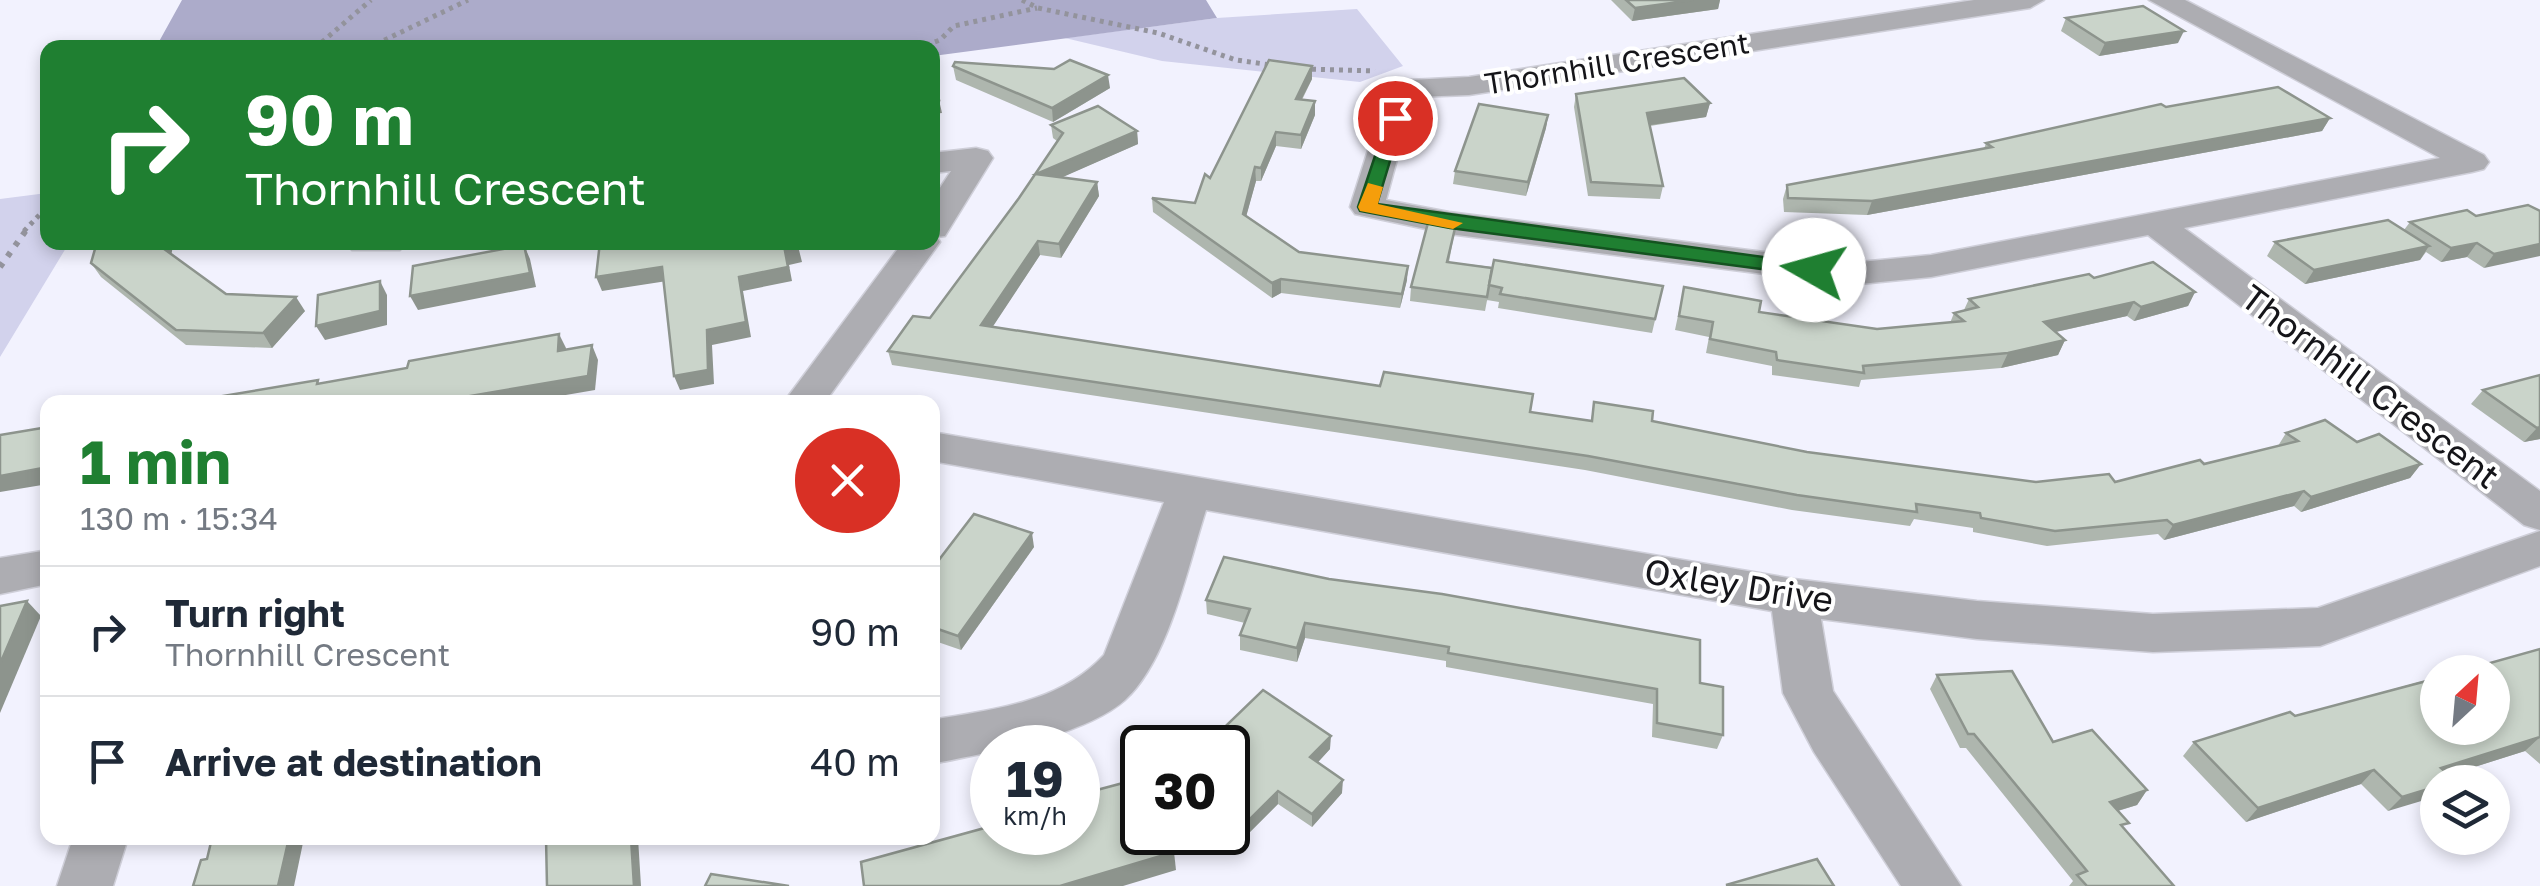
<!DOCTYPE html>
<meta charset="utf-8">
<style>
body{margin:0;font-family:"Golos Text",sans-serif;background:#f6f6f7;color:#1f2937;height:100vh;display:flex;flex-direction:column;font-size:38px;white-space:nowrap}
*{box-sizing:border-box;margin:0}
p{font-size:32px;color:#747a83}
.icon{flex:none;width:55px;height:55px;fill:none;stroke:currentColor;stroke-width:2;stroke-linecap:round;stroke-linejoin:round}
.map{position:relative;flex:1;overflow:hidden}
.panel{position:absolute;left:40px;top:395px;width:900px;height:450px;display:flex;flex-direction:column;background:#fff;border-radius:20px;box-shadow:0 5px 15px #0003}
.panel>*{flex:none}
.guide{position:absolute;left:40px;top:40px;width:900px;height:210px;border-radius:20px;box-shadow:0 5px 15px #0003;background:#1f7f31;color:#fff;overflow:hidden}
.needle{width:65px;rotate:26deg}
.controls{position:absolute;left:2420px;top:655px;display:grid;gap:20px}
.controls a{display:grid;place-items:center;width:90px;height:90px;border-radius:50%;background:#fff;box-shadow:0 5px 15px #0003;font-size:50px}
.speed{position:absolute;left:970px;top:725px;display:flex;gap:20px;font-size:50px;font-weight:700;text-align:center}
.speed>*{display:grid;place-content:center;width:130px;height:130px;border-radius:50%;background:#fff;box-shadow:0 5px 15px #0003;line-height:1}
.speed small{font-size:25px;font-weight:400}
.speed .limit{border:5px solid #111;border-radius:15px;background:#fff;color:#111}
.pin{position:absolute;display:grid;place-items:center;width:85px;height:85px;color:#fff;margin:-42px;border:5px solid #fff;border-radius:50%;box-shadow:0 2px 10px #0007}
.me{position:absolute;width:110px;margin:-55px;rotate:277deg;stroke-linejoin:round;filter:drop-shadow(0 0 8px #0008)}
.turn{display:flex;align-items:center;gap:35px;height:210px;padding:0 40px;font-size:45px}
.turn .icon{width:130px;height:130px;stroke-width:2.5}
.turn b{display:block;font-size:70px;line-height:85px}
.round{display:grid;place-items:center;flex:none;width:105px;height:105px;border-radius:52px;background:#f6f6f7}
.head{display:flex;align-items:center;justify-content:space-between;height:170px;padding:0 40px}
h1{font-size:60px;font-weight:700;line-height:75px;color:#1f7f31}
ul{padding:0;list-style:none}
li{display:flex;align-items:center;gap:30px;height:130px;padding:0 40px;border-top:2px solid #e0e1e3}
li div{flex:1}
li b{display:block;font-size:38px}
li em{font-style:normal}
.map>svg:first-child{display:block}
.green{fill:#d2d2ec}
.forest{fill:#acabca}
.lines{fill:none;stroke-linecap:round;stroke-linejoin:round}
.minor-casing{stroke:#cfcfd9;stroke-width:3}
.path-far1{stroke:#93939c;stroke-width:5;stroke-dasharray:4 5;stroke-linecap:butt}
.path{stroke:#93939c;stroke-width:6;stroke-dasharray:5 8;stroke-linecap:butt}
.minor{fill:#adadb2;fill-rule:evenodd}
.wall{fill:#aeb6ae}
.shaded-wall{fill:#8d948d}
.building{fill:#cad4ca;stroke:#8d948d;stroke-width:2.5}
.route{fill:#1f7f31;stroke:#145320;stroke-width:2.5}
.slow{fill:#f59e0b}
.labels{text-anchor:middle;stroke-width:8;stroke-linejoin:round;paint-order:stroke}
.far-street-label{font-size:30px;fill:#151519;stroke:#fff}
.street-label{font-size:35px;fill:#151519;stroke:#fff}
</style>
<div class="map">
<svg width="2540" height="886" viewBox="0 0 2540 886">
<rect width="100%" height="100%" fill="#f2f2fe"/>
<g class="green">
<polygon points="1357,9 1403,66 1360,82 1162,61 1065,38 1217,18"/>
<polygon points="47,193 48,242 69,243 0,357 0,199"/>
</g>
<polygon class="forest" points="182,0 1206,0 1217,18 933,56 932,48 156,47"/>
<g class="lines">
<defs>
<g id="minor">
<polygon points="1974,0 2044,0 2030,8 1469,95 1414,97 1386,200 1449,212 1850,263 1931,255 2440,158 2149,0 2185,0 2484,155 2489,162 2484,169 2472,172 2184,228 2540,491 2540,530 2524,525 2148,235 1931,277 1850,285 1449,234 1355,214 1350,207 1390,81 1469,77"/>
<polygon points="976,148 988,151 993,158 945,236 937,237 940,242 825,402 784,402 903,242 932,242 932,200 951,171 932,173 932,153"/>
<polygon points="347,242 405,242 400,250 352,250"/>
<path d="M932 432 1794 579 1977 601 2153 614 2318 608 2540 531V566L2320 646 2153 652 1977 639 1821 619 1833 691 1961 886H1901L1814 752 1783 693 1772 611 1206 510C1188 565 1169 660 1125 700 1083 737 985 753 932 764V720C994 709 1060 703 1104 655L1164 502 932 461Z"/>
<polygon points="48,550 48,584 0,594 0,558"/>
<polygon points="73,838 128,838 113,886 57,886"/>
</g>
</defs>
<use href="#minor" class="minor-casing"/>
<g class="path-far1">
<polyline points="1022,0 1038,8 1158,33 1236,60 1271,65"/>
<polyline points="315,48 371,0"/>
<polyline points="368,48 468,0"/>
<polyline points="918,48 940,40 954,26 1037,8"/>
<polyline points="1303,69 1375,71"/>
<polyline points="24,231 48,206"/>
</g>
<polyline class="path" points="0,267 27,229"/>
<use href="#minor" class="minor"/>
</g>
<g class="wall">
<polygon points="1611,0 1720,0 1718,9 1632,21"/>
<polygon points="2066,18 2178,43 2099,56 2061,31"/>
<polygon points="953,66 1110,88 1053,122 956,80"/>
<polygon points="1312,66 1312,79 1302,100 1315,101 1315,115 1301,149 1276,146 1261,181 1256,181 1246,216 1299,252 1407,280 1400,308 1281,293 1272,298 1153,212 1152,198 1195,203 1210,178"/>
<polygon points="1576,94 1710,103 1706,117 1650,126 1663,186 1660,199 1588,196 1574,107"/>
<polygon points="2166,107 2330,118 2322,131 1867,215 1784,212 1783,199 1787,185 1984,149 1986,143"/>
<polygon points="1548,115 1546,128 1526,196 1453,184 1455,171"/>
<polygon points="1051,125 1137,131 1138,144 1062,177 1097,182 1099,196 1061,258 1040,255 992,327 1591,421 1594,402 1652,421 1807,452 2036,482 2115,482 2204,464 2278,446 2286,433 2357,442 2421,464 2410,478 2301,512 2294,506 2164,540 2158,534 2047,546 1973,532 1973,528 1914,519 1910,526 1792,510 1585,470 892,365 888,351 930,318 1019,198 1057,141 1053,138"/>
<polygon points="2540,211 2484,268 2467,257 2441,262 2426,252 2420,260 2305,284 2267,256 2275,242 2404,230 2410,222"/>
<polygon points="1456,224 1449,262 1663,286 1652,333 1498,308 1499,302 1487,300 1489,290 1485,311 1410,301 1411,287"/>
<polygon points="174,242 171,254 226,294 305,311 272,348 186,345 101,277 91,263"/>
<polygon points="2094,278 2195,292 2188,306 2134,321 2127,316 2056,332 2065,340 2058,355 2001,368 1861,380 1859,387 1772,375 1772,366 1706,353 1709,337 1675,330 1684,287 1759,312 1877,329 1950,323 1954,313 1964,310 1969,299"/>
<polygon points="2540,375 2540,439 2524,442 2471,404 2483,390"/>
<polygon points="1034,547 961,650 932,640 932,569"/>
<polygon points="1206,600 1700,683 1723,735 1717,749 1652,737 1653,704 1446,667 1446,661 1305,638 1297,662 1240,650 1240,635 1245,623 1207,614"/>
<polygon points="2540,649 2540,764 2525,751 2449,775 2455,780 2452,782 2438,782 2388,811 2361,784 2246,822 2183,756 2194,742 2295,716"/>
<polygon points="1937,675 2053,742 2147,790 2137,805 2118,811 2124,829 2174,886 2069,886 2073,881 1966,748 1960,748 1930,689"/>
<polygon points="1228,748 1330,749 1318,762 1342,793 1312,827 1278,804 1242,840 1228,829"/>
</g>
<g class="shaded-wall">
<polygon points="1693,0 1720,0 1718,9 1632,21 1635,8"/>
<polygon points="2184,31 2178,43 2099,56 2105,43"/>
<polygon points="1312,66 1312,79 1295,112 1296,99"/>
<polygon points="1108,75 1110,88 1053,122 1052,108"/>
<polygon points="932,100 939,100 942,113 932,114"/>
<polygon points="1315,101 1315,115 1301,149 1301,135"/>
<polygon points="1710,103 1706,117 1644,126 1647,113"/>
<polygon points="1548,115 1546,128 1526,196 1528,182"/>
<polygon points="2330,118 2322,131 1867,215 1872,201"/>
<polygon points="1137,131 1138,144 1038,188 1036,174"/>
<polygon points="1276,132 1276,146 1261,181 1261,168"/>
<polygon points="1255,167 1256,181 1243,228 1243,214"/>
<polygon points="1097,182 1099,196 1061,258 1059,244"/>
<polygon points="1038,241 1040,255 984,340 981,325"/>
<polygon points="161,242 174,242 170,260 160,246"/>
<polygon points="797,242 802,262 789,265 792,281 743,291 751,337 712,345 714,384 680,390 674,376 707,330 739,277"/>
<polygon points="2477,243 2467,257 2441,262 2451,248"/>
<polygon points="2540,244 2540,256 2484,268 2494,254"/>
<polygon points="524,245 530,259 536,287 418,310 410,296"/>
<polygon points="2429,246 2420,260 2305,284 2314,270"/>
<polygon points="1408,266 1407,280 1400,308 1402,294"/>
<polygon points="662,267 667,281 602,291 596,277"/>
<polygon points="1281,279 1281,293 1272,298 1272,283"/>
<polygon points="380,281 387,295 387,325 325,340 316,326"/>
<polygon points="2195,292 2188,306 2134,321 2141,307"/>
<polygon points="296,297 305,311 272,348 263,333"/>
<polygon points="2134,302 2127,316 2037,336 2044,322"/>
<polygon points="559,334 566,348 564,365 558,351"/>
<polygon points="2065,340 2058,355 2001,368 2008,353"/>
<polygon points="592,345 598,360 595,390 525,402 435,402"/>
<polygon points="2540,427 2540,439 2524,442 2537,428"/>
<polygon points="2421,464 2410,478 2301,512 2311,497"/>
<polygon points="48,467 48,484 0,492 0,476"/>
<polygon points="2304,491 2294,506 2164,540 2173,525"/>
<polygon points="1032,533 1034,547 961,650 958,636"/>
<polygon points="27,601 41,616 0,713 0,664"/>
<polygon points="1305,623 1305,638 1297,662 1297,648"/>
<polygon points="1331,736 1330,749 1310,771 1310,757"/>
<polygon points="2540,737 2525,751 2427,782 2441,768"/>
<polygon points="2374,770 2361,784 2246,822 2258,808"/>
<polygon points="1343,780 1342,793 1312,827 1312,814"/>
<polygon points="2438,786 2438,796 2388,811 2402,797"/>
<polygon points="2147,790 2137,805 2100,816 2110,802"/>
<polygon points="1278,791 1278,804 1242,840 1242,827"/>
<polygon points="289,838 304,838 294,886 278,886"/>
<polygon points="631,838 638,838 641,886 634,886"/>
<polygon points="1174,852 1176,870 1123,886 1060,886"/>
</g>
<g class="building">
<polygon points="1626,0 1693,0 1635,8"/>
<polygon points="2143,6 2184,31 2105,43 2066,18"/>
<polygon points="1070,60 1108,75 1052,108 953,66 955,62 1054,69"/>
<polygon points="1269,60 1312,66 1296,99 1315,101 1301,135 1276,132 1261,168 1255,167 1243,214 1299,252 1408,266 1402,294 1281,279 1272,283 1152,198 1195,203 1205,174 1210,178"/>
<polygon points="932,72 939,100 932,100"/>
<polygon points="1684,78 1710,103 1647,113 1663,186 1591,182 1576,94"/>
<polygon points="2278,87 2330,118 1872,201 1788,198 1787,185 1992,147 1986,143 2161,104 2166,107"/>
<polygon points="1479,104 1548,115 1528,182 1455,171"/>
<polygon points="1098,106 1137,131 1036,174 1097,182 1059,244 1038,241 981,325 1380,386 1384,372 1533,394 1530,412 1592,421 1594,402 1653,411 1652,421 1807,452 2036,482 2109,474 2115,482 2200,460 2204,464 2298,441 2286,433 2325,420 2357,442 2379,434 2421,464 2311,497 2304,491 2173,525 2167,520 2055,531 1981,518 1980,513 1916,504 1917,512 1797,495 1588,456 888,351 913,316 930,318 1019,198 1063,133 1051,125"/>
<polygon points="2528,205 2540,211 2540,244 2494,254 2477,243 2451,248 2410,222 2467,210 2476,216"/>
<polygon points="1429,219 1456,224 1447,262 1492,268 1487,297 1411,287"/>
<polygon points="2388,220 2429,246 2314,270 2275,242"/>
<polygon points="97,242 161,242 160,246 226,294 296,297 263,333 176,330 91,263"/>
<polygon points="600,242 796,242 798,248 785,251 788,267 739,277 746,322 707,330 708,370 674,376 662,267 596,277"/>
<polygon points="524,245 530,273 410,296 413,266"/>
<polygon points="1494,260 1663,286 1655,319 1500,294 1502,288 1489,285"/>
<polygon points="2153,262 2195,292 2141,307 2134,302 2044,322 2065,340 2008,353 1863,366 1864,373 1777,360 1776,352 1710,339 1713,322 1679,316 1684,287 1761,301 1759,312 1877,329 1964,321 1954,313 1978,307 1969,299 2089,274 2094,278"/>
<polygon points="380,281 380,311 316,326 318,295"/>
<polygon points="559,334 558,351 592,345 588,376 435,402 187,402 318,380 317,384 407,368 409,361"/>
<polygon points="2540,375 2540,427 2537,428 2483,390"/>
<polygon points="48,427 48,467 0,476 0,435"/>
<polygon points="974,514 1032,533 958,636 932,627 932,594 936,589 932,588 932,569"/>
<polygon points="1224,557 1329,579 1442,594 1700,640 1700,683 1723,687 1723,735 1657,723 1657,689 1448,653 1449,647 1305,623 1297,648 1240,635 1250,609 1206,600"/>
<polygon points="27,601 0,664 0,606"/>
<polygon points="2540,649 2540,737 2441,768 2455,780 2448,782 2438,782 2438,786 2402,797 2374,770 2258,808 2194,742 2290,712 2295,716 2438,678 2438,728 2492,728 2492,672 2458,672"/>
<polygon points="2012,671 2053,742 2092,730 2147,790 2110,802 2129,823 2121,825 2174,886 2087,886 2077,875 2087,871 1974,734 1968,734 1937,675"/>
<polygon points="1263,690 1331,736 1310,757 1343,780 1312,814 1278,791 1242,827 1228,817 1228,748 1203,748"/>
<polygon points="1142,778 1142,832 1168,832 1174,852 1060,886 864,886 861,862 992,826 992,832 1078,832 1078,795"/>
<polygon points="212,838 289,838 278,886 193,886 201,860 207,859"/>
<polygon points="546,838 631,838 634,886 547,886"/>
<polygon points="1817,859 1834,886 1726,885"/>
<polygon points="711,874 789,886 705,886"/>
</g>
<polygon class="route" points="1389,114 1403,118 1377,204 1814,264 1824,270 1814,276 1450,228 1360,211 1358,207"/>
<polygon class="slow" points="1368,183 1383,187 1378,204 1463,223 1453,229 1360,211 1358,207"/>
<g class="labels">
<g class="far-street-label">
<text transform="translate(1617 64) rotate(-9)" y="10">Thornhill Crescent</text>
</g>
<g class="street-label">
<text transform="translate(2370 387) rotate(37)" y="12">Thornhill Crescent</text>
<text transform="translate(1739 586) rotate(9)" y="12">Oxley Drive</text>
</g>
</g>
</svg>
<div class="controls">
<a><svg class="needle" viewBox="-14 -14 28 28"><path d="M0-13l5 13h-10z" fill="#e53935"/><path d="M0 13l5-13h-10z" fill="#747a83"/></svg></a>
<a><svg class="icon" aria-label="layers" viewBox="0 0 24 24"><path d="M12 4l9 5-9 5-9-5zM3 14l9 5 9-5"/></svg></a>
</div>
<div class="speed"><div>19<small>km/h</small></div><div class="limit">30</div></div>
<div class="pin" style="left:1395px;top:118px;background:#d93025"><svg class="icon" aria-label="arrive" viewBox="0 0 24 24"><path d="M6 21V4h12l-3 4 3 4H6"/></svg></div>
<svg class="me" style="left:1814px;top:270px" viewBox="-20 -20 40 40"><circle r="19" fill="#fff"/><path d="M0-13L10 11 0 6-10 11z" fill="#1f7f31"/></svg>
<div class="guide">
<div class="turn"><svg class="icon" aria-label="right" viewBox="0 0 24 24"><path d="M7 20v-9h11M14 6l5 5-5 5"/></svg><div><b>90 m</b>Thornhill Crescent</div></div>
</div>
<section class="panel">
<div class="head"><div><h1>1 min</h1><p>130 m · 15:34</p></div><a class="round" style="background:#d93025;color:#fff"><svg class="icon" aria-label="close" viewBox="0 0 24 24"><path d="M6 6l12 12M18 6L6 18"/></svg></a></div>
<ul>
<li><svg class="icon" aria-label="right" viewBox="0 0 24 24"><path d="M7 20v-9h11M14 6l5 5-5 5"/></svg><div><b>Turn right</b><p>Thornhill Crescent</p></div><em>90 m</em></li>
<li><svg class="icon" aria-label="arrive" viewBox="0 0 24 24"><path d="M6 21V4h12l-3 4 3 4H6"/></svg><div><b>Arrive at destination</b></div><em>40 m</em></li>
</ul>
</section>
</div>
